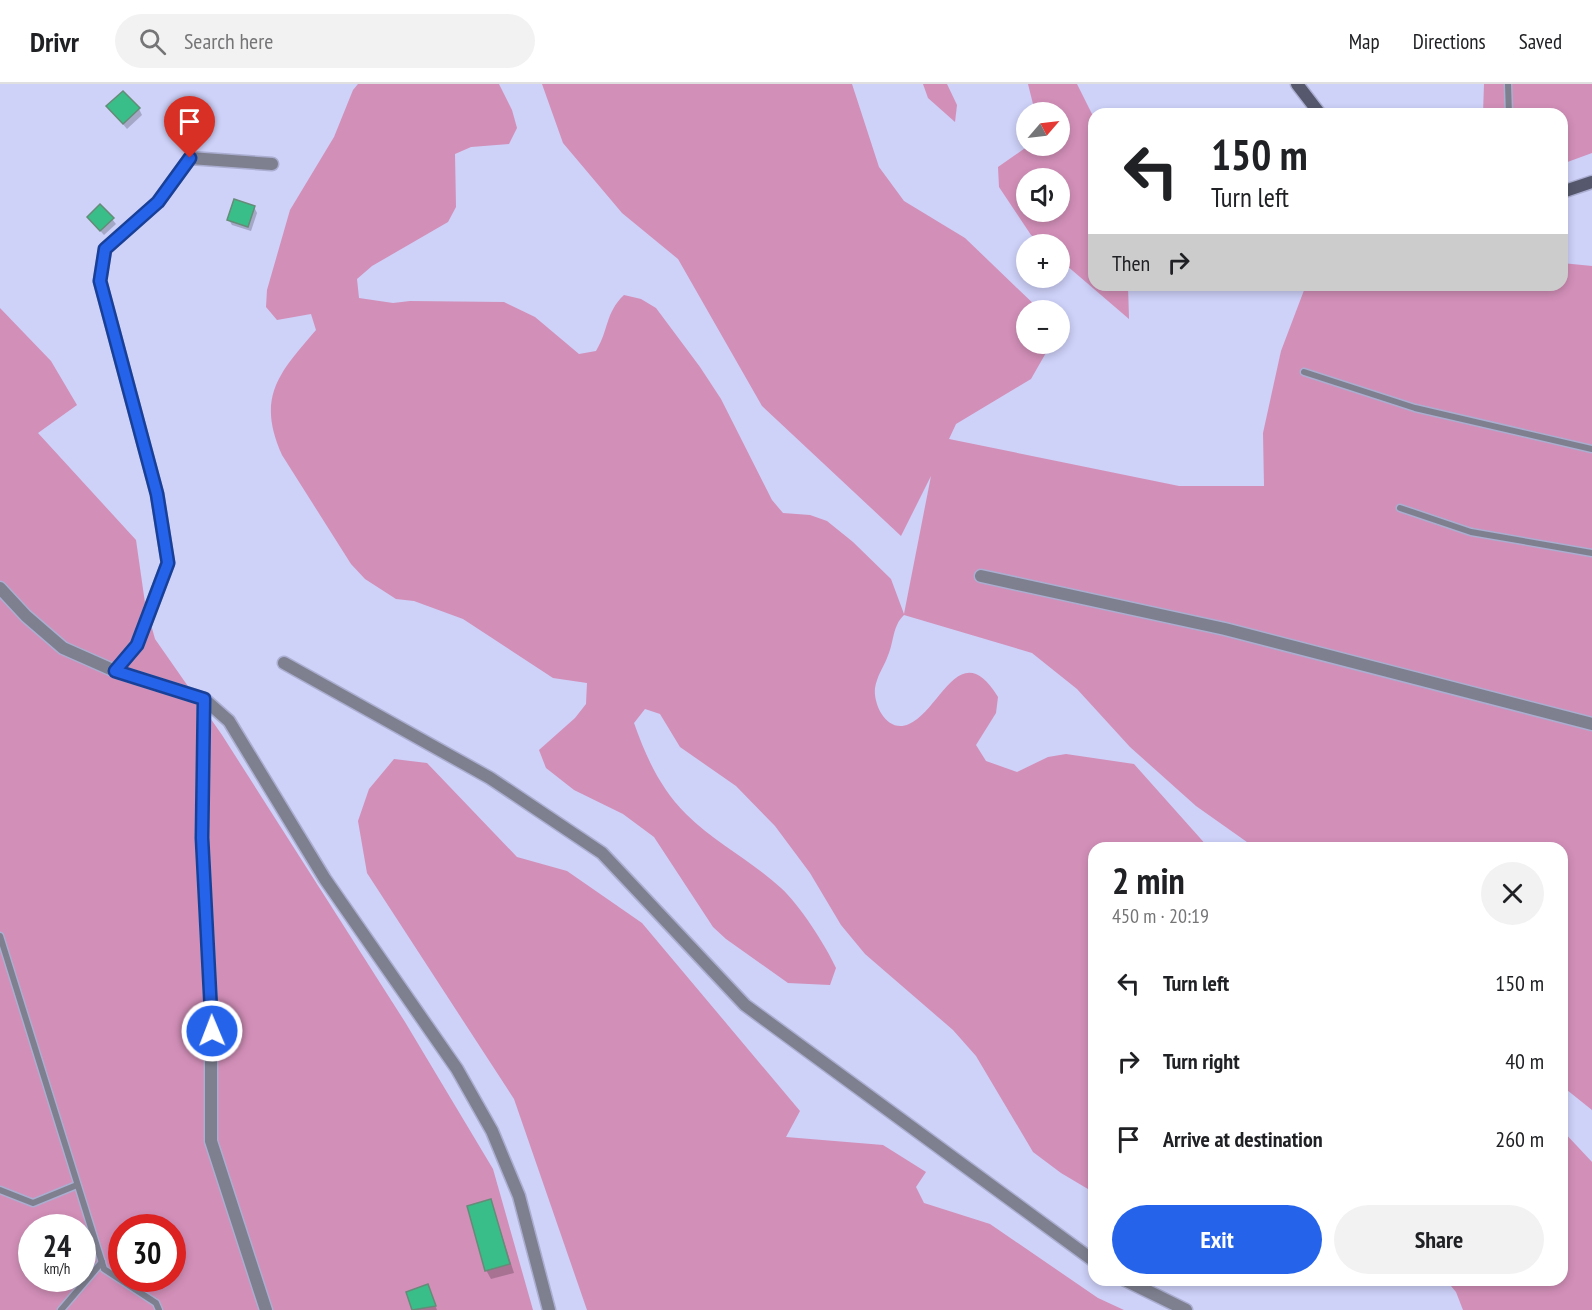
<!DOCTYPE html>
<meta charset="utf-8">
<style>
body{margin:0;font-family:"PT Sans Narrow",sans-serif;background:#f2f2f2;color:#202124;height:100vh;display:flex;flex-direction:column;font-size:22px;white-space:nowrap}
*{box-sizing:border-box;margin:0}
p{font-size:20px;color:#757577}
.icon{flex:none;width:33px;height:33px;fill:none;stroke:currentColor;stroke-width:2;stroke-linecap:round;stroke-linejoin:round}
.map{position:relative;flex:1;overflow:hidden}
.sheet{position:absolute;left:1088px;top:758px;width:480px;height:444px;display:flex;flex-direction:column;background:#fff;border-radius:18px;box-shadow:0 3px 9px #0003}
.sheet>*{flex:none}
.banner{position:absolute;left:1088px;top:24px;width:480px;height:183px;border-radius:18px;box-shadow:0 3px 9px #0003;background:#fff;color:#202124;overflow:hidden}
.needle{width:39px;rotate:62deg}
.buttons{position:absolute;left:1016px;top:18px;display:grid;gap:12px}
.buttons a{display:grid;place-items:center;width:54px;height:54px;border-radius:50%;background:#fff;box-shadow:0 3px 9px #0003;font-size:30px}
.speed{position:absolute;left:18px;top:1130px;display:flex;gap:12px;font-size:30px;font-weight:700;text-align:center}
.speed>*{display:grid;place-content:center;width:78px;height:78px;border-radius:50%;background:#fff;box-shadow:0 3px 9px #0003;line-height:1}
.speed small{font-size:15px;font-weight:400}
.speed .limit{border:9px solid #d22;background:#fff;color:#111}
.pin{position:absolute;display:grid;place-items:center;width:51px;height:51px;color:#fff;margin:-62px -26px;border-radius:50% 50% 50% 0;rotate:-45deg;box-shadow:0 0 6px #0007}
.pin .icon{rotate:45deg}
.me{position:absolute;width:66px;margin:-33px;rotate:359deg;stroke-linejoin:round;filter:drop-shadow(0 0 4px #0008)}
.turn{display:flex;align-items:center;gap:21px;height:126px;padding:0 24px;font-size:27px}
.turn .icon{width:78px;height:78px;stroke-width:2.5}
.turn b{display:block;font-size:42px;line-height:51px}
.then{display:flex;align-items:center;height:57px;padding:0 24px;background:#0003;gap:12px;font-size:22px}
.round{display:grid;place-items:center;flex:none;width:63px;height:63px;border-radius:32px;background:#f2f2f2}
.summary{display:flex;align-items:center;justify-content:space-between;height:102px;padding:0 24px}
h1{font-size:36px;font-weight:700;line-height:45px}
.primary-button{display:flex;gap:12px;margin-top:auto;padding:12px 24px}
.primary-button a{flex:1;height:69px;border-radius:36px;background:#2563eb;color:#fff;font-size:24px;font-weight:700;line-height:69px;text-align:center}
.primary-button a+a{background:#f2f2f2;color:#202124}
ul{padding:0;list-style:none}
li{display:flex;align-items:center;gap:18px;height:78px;padding:0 24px}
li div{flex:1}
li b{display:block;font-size:22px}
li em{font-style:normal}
header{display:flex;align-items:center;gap:36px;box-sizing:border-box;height:84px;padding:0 30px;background:#fff;border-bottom:2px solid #e0e0e0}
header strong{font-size:28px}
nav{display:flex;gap:33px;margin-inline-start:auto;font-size:21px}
.search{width:420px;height:54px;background:#f2f2f2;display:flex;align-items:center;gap:15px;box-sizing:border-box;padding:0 21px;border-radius:33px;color:#757577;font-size:22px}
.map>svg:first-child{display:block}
.green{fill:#d28fb8;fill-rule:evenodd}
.shadow{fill:#0003}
.building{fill:#3abe89;stroke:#658c78;stroke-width:1.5}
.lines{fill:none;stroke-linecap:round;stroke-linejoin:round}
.service-casing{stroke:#abaed0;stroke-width:9}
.minor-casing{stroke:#abaed0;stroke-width:15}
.secondary-casing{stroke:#abaed0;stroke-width:15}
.service{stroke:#7e8090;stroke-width:6}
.minor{stroke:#7e8090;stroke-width:12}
.secondary{stroke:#56586e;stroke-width:12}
.route-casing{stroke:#184099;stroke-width:15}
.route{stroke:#2563eb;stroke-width:10}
</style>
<header>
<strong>Drivr</strong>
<div class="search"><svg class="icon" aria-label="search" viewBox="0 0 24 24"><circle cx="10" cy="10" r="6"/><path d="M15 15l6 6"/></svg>Search here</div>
<nav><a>Map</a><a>Directions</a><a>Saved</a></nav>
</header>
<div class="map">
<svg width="1592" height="1226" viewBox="0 0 1592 1226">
<rect width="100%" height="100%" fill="#ced1f8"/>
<g class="green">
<path d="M358 0H499L512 26 517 44 509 60 471 63 455 70 456 123 448 138 372 182 357 195 359 214 393 219 410 217 504 218 535 233 579 270 596 267C609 246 605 229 624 211L641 215 656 224 700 283 721 315 772 416 783 429 810 431 827 437 853 458 891 495 904 530 931 392 901 452 762 322 678 175 622 129 563 59 542 0H852L879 83 904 117 965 154 1040 226H1026V260H1051L1031 295 956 340 949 355 1179 402H1264L1263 349 1281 267 1306 201H1562V179L1592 182V1026L1562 1002V764L1254 763 1196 722 1130 663 1077 605 1032 569 904 531C892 542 894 560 887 574 883 584 877 592 875 604 873 622 888 650 909 640 941 626 960 551 998 613L996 629 976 661 986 677 1017 688 1048 673 1066 670 1134 680 1208 763 1094 764 1093 1108 1061 1089 1033 1068 976 972 953 946 865 870 841 841 810 789 775 742 736 702 680 663 660 630 645 625 634 639C646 673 660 704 686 730 715 759 752 777 781 804 799 820 826 862 836 884L830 901 788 899 726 855 713 843 654 753 623 730 574 706 546 684 539 666 575 634 586 620 587 599 553 594 463 535 414 517 396 515 365 495 351 480 282 371C256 313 279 289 316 246L311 230 277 236 266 223 267 206 290 126 334 53 353 6Z"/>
<polygon points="923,0 947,0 957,21 955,38 928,14"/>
<path d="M1028 0H1077L1093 32 1094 201H1128L1129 235 1059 175V160H1042L1031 151 999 103 998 83 1028 62H1059V28H1035ZM1059 94V128H1026V94Z"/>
<polygon points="1484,0 1592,0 1592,69 1562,80 1562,30 1483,30"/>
<path d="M0 224 51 277 77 321 38 349 136 456 145 519 155 555 222 651 405 938 493 1085 533 1226H0ZM32 1143H82V1194H32ZM122 1143H172V1194H122Z"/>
<polygon points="394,675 427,679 517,773 567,787 642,839 800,1027 786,1053 883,1061 926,1088 916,1103 924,1119 990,1140 1098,1214 1124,1226 587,1226 514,1015 367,789 358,737 369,705"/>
<polygon points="1562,1046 1592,1078 1592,1226 1463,1226 1456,1208 1446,1196 1562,1196"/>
</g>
<g class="shadow">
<polygon points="108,22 139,25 142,31 127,45"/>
<polygon points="254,123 257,129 251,147 232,141 229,136"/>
<polygon points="112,135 116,140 104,151 92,138"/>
<polygon points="491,1117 514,1189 491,1195 486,1186"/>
<polygon points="430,1207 437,1226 414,1226 408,1209"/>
</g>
<g class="building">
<polygon points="123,7 140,24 123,40 106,22"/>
<polygon points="234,115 255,122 248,143 227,136"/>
<polygon points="100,120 114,134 100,147 87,133"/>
<polygon points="491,1115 510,1180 485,1187 467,1122"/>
<polygon points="428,1200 436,1222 412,1226 406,1208"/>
</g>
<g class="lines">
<defs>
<g id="service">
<polyline points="1508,0 1509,30"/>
<polyline points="1304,288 1415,324 1592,365"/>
<polyline points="1400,424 1471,448 1592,469"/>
<polyline points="0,852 104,1185 156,1219 159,1226"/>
<polyline points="0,1106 33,1119 77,1101"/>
<polyline points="61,1226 102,1178"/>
</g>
<g id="minor">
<polyline points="981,492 1225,545 1592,640"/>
<polyline points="0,504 26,532 63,564 115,587 204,615 229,637 325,795 457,985 492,1047 519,1112 549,1226"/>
<polyline points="284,579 490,694 602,769 745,921 1094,1177"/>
<polyline points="115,587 137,561 168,479 157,410 100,197 105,165 158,118 190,74 272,80"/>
<polyline points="204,615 202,754 211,925 211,1057 266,1226"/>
<polyline points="1125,1196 1186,1226"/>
</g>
<g id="secondary">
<polyline points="1297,0 1320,30"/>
<polyline points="1562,108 1592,98"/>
</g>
</defs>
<use href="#service" class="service-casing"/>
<use href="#minor" class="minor-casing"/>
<use href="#secondary" class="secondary-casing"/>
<use href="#service" class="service"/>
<use href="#minor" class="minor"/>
<use href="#secondary" class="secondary"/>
</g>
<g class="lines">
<defs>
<polyline id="route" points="190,74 158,118 105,165 100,197 157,410 168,479 137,561 115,587 204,615 202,754 212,947"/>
</defs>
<use href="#route" class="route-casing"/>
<use href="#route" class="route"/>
</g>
</svg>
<div class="buttons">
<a><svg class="needle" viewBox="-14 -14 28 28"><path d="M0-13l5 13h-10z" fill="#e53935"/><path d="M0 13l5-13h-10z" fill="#757577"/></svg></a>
<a><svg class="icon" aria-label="sound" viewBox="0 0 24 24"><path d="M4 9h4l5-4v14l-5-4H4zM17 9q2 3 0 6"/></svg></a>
<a>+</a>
<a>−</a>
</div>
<div class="speed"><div>24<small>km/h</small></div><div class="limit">30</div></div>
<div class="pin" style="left:190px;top:74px;background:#d93025"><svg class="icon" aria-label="arrive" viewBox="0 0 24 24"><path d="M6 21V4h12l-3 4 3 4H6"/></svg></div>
<svg class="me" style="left:212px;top:947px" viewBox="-20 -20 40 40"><circle r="17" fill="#2563eb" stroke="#fff" stroke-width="3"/><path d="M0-11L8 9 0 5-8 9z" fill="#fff"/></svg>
<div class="banner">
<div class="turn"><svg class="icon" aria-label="left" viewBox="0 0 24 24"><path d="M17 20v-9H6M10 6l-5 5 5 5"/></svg><div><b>150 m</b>Turn left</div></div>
<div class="then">Then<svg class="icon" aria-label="right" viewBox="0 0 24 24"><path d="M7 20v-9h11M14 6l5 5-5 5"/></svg></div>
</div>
<section class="sheet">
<div class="summary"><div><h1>2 min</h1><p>450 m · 20:19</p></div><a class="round"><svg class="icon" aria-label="close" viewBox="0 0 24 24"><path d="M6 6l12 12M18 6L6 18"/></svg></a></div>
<ul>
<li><svg class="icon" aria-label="left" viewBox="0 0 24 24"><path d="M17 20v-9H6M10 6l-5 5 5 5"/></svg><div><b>Turn left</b></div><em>150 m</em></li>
<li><svg class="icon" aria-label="right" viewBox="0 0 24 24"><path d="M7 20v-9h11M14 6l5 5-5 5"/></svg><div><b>Turn right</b></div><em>40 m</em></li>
<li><svg class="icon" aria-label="arrive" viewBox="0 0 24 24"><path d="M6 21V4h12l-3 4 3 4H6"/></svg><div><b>Arrive at destination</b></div><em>260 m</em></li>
</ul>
<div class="primary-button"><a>Exit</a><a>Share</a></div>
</section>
</div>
